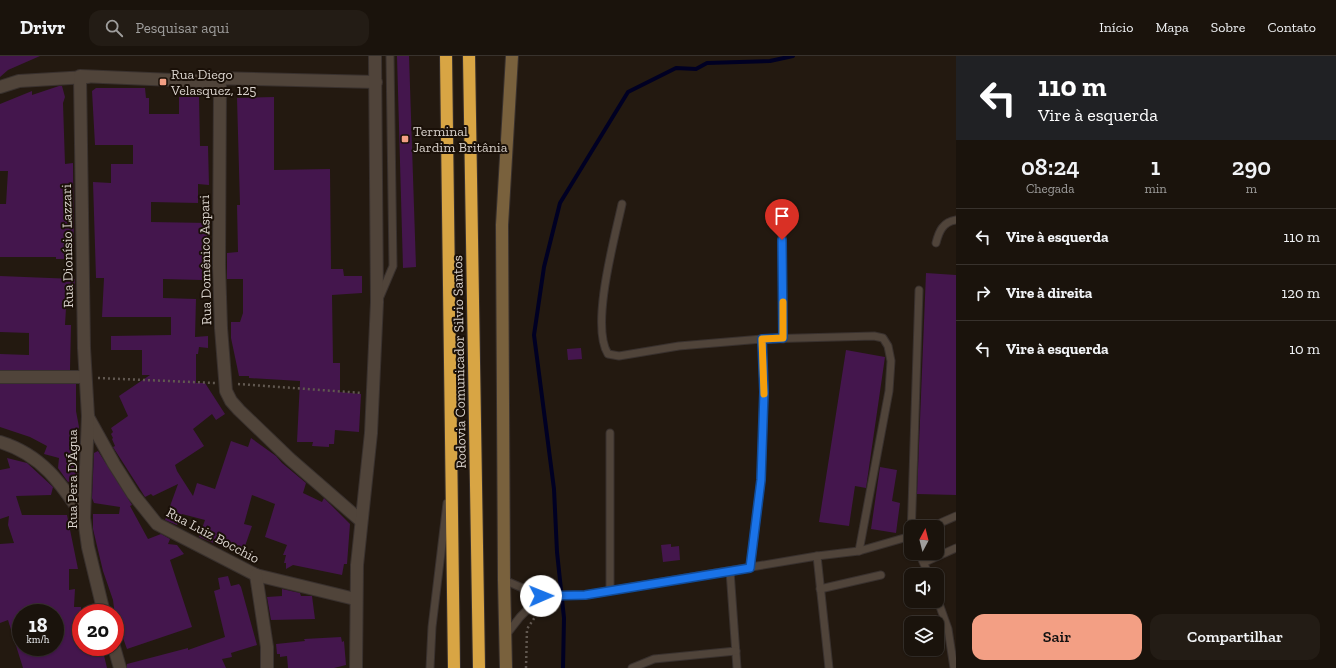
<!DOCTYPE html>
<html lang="pt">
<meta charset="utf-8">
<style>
body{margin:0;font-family:"Zilla Slab",serif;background:#231c15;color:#f1f3f6;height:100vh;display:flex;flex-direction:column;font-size:15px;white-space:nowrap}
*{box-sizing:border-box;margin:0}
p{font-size:13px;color:#9f9e9d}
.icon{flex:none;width:22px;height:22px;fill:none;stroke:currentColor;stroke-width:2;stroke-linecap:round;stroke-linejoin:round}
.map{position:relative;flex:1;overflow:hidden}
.sheet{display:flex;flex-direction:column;background:#1a130c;width:380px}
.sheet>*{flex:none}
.guide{background:#202124;color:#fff;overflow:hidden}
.needle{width:26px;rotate:7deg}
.buttons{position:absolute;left:904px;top:464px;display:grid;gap:8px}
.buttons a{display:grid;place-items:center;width:40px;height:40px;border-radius:8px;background:#1a130c;box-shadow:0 1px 3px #0004,0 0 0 1px #38322d;font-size:20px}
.speed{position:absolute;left:12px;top:548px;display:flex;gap:8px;font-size:20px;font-weight:700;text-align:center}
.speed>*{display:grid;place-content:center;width:52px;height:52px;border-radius:50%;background:#1a130c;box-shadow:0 1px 3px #0004,0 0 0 1px #38322d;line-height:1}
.speed small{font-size:10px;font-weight:400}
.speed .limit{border:6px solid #d22;background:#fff;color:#111}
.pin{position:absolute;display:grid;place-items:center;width:34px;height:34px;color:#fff;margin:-41px -17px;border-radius:50% 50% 50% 0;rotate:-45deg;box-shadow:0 0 4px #0007}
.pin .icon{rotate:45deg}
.me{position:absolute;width:44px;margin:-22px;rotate:89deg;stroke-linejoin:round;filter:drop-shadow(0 0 3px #0008)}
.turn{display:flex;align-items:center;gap:14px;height:84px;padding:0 16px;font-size:18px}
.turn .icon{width:52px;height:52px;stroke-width:2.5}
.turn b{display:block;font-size:28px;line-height:34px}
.eta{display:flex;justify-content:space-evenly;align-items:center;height:68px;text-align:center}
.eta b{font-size:24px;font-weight:600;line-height:28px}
.cta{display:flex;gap:8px;margin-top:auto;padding:8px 16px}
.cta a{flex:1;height:46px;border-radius:12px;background:#f39f84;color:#111;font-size:16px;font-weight:600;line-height:46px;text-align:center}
.cta a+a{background:#231c15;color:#f1f3f6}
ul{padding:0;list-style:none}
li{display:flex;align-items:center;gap:12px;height:56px;padding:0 16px;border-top:1px solid #38322d}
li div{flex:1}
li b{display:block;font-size:15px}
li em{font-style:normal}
header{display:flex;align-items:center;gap:24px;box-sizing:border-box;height:56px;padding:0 20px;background:#1a130c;border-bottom:1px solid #38322d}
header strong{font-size:19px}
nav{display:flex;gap:22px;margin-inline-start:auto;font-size:14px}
.search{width:280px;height:36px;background:#231c15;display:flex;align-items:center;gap:10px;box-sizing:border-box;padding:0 14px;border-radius:12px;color:#9f9e9d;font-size:15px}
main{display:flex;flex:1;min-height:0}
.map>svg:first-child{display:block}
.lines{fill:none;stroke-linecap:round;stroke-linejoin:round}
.stream{stroke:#000023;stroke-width:4}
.building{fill:#44164d;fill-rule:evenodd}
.lane-casing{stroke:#39312e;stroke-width:9}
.street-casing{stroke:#39312e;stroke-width:14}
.secondary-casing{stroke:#39312e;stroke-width:14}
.highway-casing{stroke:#39312e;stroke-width:14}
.path{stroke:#615850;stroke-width:2.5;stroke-dasharray:2 3;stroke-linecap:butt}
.lane{stroke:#50443a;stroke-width:7}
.street{stroke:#50443a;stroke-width:12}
.secondary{stroke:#79613d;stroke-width:12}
.highway{stroke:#d8a544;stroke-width:12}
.route-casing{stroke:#114b97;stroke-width:10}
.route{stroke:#1a73e8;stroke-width:7}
.slow{stroke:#f59e0b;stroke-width:7}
.poi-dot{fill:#f39f84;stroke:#1a1008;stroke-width:1.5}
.labels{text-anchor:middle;stroke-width:4;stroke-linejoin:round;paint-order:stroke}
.poi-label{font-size:14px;fill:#d9d2cc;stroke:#1a1008;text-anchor:start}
.street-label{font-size:14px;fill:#d9d2cc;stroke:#1a1008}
</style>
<header>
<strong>Drivr</strong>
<div class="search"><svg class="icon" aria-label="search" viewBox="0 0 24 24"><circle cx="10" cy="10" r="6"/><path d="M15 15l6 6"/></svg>Pesquisar aqui</div>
<nav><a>Início</a><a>Mapa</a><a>Sobre</a><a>Contato</a></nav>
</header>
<main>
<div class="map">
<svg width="956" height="612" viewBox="0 0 956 612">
<rect width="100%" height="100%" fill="#231910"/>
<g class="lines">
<polyline class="stream" points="563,612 564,562 557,496 554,433 534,279 544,211 560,147 628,36 676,12 696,13 707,7 770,5 793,0"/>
</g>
<g class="building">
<polygon points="0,0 40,0 8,14 0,21"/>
<polygon points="397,0 409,0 416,211 403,212"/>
<polygon points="59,30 62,30 65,41 63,47 65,108 73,107 74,203 56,203 56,201 0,201 0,148 6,148 8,115 0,115 0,48 32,35 32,39"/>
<polygon points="96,32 145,32 146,42 149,42 149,58 179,58 179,41 199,41 200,90 208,90 209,129 198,128 198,147 151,146 151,166 209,167 208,193 202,192 202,224 163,223 163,242 196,243 195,281 208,280 208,292 199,291 198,298 196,298 196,327 205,327 225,358 216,364 212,358 193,373 204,390 175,409 177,415 193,440 197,427 215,433 231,385 248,391 251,382 276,400 282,407 306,427 303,437 322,446 324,442 350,468 347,508 344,508 342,519 293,509 286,513 286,507 284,507 286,499 283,499 287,489 265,481 275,448 252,439 244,468 252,470 244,493 224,486 223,491 199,481 205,464 182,458 177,469 165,464 178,428 153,440 151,438 145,441 113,391 115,390 112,383 113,382 111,378 113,376 111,372 128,360 119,340 150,319 142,319 142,294 111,294 111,280 171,279 171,261 102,261 104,222 96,222 93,126 111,127 111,108 133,108 133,89 95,89 92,35"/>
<polygon points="274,41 274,114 330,113 331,213 343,213 344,220 362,220 362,237 332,239 333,307 340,307 340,336 361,338 359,376 335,374 334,388 329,388 329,391 312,390 313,386 297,386 300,325 249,322 249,320 239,320 231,282 231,266 240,266 243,257 243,223 227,223 227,197 238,196 237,149 240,149 237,42"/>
<polygon points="926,217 956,219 956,439 917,438"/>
<polygon points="0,220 75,223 74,235 67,235 65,269 71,269 70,314 0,314 0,298 29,299 29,277 0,276"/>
<polygon points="581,292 582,303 568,304 567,293"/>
<polygon points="846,294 885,301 866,432 855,430 849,470 819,466"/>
<polygon points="0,328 76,328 76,355 79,371 71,404 78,418 78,421 68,426 58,412 59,402 44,398 47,390 30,381 0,371"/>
<polygon points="98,395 132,449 130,450 148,483 161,478 170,483 168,488 177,489 184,498 170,504 192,571 127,593 115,560 113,544 103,515 93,473 93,458 119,458 120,451 94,447 92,442 94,397"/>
<path d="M7 402 27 407 53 431 51 439 16 440 22 459H67L78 513H69V534L75 533 74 551H81V591H102L107 612H23L8 564 0 567V488L14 487 8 469 9 460 0 463V414L10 412ZM21 557H55V591H21Z"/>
<polygon points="880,411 897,414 892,445 900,447 896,477 871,473"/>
<polygon points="671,488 671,491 679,490 680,504 663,506 661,489"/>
<polygon points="228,520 231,530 239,528 241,531 257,589 231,597 232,601 222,603 226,612 127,612 127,608 188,592 188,594 225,581 214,535 220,533 218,522"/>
<polygon points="282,533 300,537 301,540 312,540 315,563 271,564 267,541 282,540"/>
<polygon points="341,581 342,586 344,585 346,609 334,612 288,612 287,600 280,601 280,598 277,598 276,588 305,585 304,583"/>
</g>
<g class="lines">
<defs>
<g id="lane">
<path d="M622 148C615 181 590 270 608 298L619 300 679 290 762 283 764 336 761 424 750 512"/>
<polyline points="782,170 783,283"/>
<path d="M936 187C939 175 943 166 956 164"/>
<polyline points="379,243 393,210 390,0"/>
<polyline points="762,283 874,280 883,282 888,290 891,305 889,335 859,495"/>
<polyline points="610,377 610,535"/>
<polyline points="931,471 956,460"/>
<polyline points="911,482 919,234"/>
<polyline points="919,497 929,519"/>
<polyline points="817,500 829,612"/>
<polyline points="925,506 956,492"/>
<polyline points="730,515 737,612"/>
<polyline points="504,524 541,540 585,539 817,500 859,495 911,480"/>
<polyline points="820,533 881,519"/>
<polyline points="937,542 948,573 954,612"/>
<polyline points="506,579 520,561 541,540"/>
<polyline points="430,612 432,571 447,447"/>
<polyline points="632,612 654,603 736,595"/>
</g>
<g id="street">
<polyline points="211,22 376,26"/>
<polyline points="0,31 19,25 87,21"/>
<polyline points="0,321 85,321"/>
<polyline points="88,361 114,408 133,438 157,468 256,519 355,543"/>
<path d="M0 386C42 399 61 427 84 462"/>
<polyline points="256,519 267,591 267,612"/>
<polyline points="104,557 88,491 84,462 88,360 84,292 80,20 220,26 219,210 221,272 226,335 231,345 239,354 290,403 360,464"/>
<polyline points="114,591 120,612"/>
<polyline points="356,612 357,509 371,377 377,246 375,0"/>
</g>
<polyline id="secondary" points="506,612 504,524 502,169 512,0"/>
<g id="highway">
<polyline points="446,0 454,612"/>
<polyline points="469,0 479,612"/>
</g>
</defs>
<use href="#lane" class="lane-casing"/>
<use href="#street" class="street-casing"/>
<use href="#secondary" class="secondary-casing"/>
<use href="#highway" class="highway-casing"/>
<g class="path">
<polyline points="98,322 215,327"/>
<polyline points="238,328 362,337"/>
<polyline points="526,612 527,573 535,561"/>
</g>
<use href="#lane" class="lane"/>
<use href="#street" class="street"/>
<use href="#secondary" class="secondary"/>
<use href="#highway" class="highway"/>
</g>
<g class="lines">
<defs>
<polyline id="route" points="541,540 585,539 750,512 761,424 764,336 762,283 783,282 782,184"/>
</defs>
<use href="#route" class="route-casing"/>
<use href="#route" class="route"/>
<polyline class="slow" points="764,338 762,283 783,282 783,246"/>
</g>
<g class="poi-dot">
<rect x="159" y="22" width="8" height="8" rx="2"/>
<rect x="401" y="79" width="8" height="8" rx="2"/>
</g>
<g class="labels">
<g class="poi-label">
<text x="171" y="23">Rua Diego<tspan x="171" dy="16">Velasquez, 125</tspan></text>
<text x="413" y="80">Terminal<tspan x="413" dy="16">Jardim Britânia</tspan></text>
</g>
<g class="street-label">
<text transform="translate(67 190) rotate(-91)" y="5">Rua Dionísio Lazzari</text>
<text transform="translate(205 204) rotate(-91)" y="5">Rua Domênico Aspari</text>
<text transform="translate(459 306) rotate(-91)" y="5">Rodovia Comunicador Silvio Santos</text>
<text transform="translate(72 423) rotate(-90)" y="5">Rua Pera D'Água</text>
<text transform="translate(213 479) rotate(28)" y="5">Rua Luiz Bocchio</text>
</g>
</g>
</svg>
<div class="buttons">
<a><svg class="needle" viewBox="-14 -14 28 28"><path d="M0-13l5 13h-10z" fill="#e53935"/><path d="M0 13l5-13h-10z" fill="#9f9e9d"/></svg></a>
<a><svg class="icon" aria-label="sound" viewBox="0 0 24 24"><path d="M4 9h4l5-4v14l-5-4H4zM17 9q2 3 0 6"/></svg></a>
<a><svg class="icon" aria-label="layers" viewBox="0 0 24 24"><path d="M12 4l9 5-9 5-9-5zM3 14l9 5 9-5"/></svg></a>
</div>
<div class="speed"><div>18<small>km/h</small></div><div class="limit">20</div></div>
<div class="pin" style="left:782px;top:184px;background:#d93025"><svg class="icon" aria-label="arrive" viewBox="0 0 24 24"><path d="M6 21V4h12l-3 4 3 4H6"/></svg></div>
<svg class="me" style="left:541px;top:540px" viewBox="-20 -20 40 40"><circle r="19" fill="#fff"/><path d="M0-13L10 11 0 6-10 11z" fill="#1a73e8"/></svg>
</div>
<section class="sheet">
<div class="guide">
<div class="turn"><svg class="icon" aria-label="left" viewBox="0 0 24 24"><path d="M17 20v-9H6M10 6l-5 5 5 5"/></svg><div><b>110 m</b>Vire à esquerda</div></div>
</div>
<div class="eta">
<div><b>08:24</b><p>Chegada</p></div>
<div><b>1</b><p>min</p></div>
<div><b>290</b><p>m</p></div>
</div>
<ul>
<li><svg class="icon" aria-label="left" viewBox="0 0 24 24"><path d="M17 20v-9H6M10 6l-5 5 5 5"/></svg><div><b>Vire à esquerda</b></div><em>110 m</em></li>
<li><svg class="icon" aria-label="right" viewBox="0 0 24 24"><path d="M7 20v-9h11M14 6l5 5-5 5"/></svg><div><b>Vire à direita</b></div><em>120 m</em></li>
<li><svg class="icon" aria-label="left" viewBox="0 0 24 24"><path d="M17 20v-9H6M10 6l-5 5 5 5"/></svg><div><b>Vire à esquerda</b></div><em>10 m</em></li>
</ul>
<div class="cta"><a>Sair</a><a>Compartilhar</a></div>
</section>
</main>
